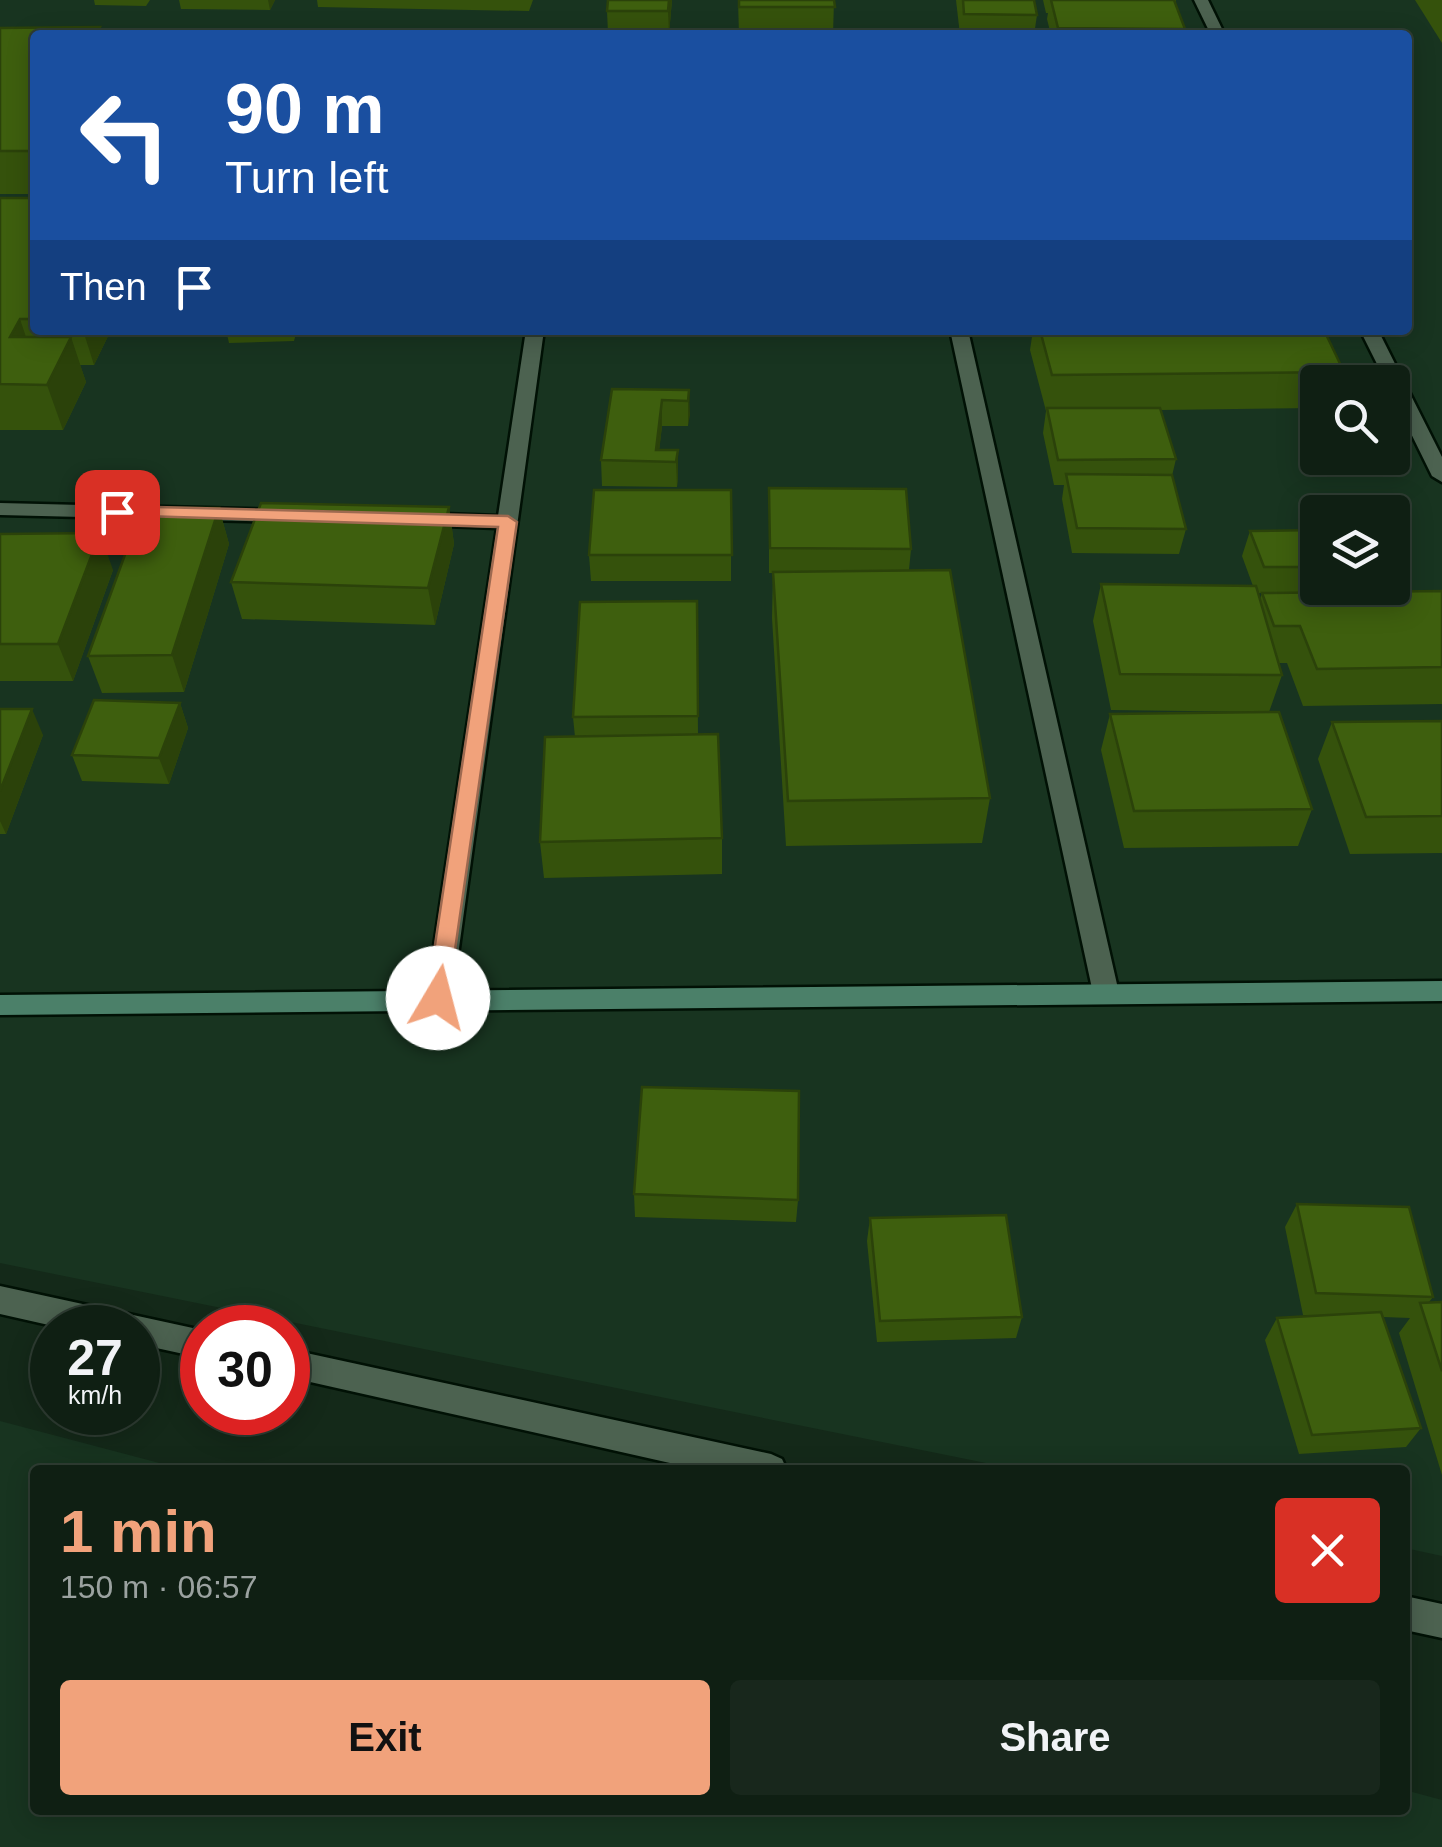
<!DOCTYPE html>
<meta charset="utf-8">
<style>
body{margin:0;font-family:Helvetica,sans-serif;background:#18271c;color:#f1f3f6;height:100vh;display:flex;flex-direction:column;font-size:38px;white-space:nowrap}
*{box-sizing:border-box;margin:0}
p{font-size:32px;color:#9ba2a0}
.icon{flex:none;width:55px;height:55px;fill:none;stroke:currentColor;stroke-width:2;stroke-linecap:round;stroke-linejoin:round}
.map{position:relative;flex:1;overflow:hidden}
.side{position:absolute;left:30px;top:1465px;width:1380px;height:350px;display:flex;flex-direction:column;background:#0f1f13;border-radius:10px;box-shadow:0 5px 25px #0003,0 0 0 2px #2f3d33}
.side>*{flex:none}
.guide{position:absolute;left:30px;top:30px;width:1382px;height:305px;border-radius:10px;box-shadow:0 5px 25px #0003,0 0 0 2px #2f3d33;background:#1a4fa0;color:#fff;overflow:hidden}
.controls{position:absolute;left:1300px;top:365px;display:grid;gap:20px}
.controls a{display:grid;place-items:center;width:110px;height:110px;border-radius:10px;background:#0f1f13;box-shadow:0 5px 25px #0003,0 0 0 2px #2f3d33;font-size:50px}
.speed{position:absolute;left:30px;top:1305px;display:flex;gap:20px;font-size:50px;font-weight:700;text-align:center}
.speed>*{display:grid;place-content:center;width:130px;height:130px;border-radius:50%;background:#0f1f13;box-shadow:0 5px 25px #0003,0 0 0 2px #2f3d33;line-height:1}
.speed small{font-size:25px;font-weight:400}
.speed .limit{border:15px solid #d22;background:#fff;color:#111}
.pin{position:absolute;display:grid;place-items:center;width:85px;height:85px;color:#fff;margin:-42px;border-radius:20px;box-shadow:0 5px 15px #0006}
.me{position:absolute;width:110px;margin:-55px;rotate:8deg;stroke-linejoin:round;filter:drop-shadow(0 0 8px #0008)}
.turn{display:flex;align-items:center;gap:35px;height:210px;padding:0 30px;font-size:45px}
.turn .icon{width:130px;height:130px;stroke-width:2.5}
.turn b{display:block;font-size:70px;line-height:85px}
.then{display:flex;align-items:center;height:95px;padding:0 30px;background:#0003;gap:20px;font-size:38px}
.round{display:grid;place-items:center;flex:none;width:105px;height:105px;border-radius:10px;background:#18271c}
.head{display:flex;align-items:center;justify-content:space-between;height:170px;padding:0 30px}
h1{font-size:60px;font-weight:700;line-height:75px;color:#f1a27b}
.cta{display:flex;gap:20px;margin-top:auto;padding:20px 30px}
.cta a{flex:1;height:115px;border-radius:10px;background:#f1a27b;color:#111;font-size:40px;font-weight:700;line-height:115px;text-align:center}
.cta a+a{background:#18271c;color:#f1f3f6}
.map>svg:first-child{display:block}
.built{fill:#183420;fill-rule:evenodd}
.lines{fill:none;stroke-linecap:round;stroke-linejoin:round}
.street-casing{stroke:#011105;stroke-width:5}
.secondary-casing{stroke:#011105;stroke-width:5}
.street{fill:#4c6250;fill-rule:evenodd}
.secondary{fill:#4b8069;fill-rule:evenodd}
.wall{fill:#35520c}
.shaded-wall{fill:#2b420a}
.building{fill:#3e5f0e;stroke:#2b420a;stroke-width:2.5}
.route{fill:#f1a27b;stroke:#9d6950;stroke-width:2.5}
</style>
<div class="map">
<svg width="1442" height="1847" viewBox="0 0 1442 1847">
<rect width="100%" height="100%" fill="#142919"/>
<g class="built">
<path d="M0 0H1442V1556L1405 1548V1470H1020L0 1263ZM35 35H1408V330H35ZM1318 382H1392V458H1318ZM1318 512H1392V588H1318Z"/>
<polygon points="0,1421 186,1470 35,1470 35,1810 1405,1810 1405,1790 1442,1800 1442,1847 0,1847"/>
</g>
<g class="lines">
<defs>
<g id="street">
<polygon points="1194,0 1208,0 1225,35 1211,35"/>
<polygon points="526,330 544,330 452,999 448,1006 439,1009 430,1006 426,999 497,528 418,525 408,519 418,513 498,516"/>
<polygon points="950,330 968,330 1119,993 1115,1000 1106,1003 1097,1000 1093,993"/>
<polygon points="1360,330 1378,330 1442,457 1442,482 1432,476 1392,395 1392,382 1386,382"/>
<polygon points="0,503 288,510 298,516 288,522 0,515"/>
<polygon points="0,1286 202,1330 202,1358 138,1344 138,1328 62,1328 0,1314"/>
<polygon points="288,1349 771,1454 782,1459 787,1470 701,1470 288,1377"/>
<polygon points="1405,1596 1442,1604 1442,1638 1405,1630"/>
</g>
<polygon id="secondary" points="1442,981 1442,1001 0,1015 0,995"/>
</defs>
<use href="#street" class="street-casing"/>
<use href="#secondary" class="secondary-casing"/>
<use href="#street" class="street"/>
<use href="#secondary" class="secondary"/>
</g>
<g class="wall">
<polygon points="94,0 150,0 146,6 95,5"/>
<polygon points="179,0 275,0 270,10 181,9"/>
<polygon points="317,0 533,0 529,11 318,7"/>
<polygon points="672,0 669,34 608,33 607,11"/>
<polygon points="738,0 834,0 833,35 739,35"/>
<polygon points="956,0 1034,0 1037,15 1034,35 960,35"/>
<polygon points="1043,0 1176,0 1176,4 1185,29 1184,35 1051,35 1047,19 1048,13 1046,13"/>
<polygon points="1415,0 1442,0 1442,43"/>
<polygon points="100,27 102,35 35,35 35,194 0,194 0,28"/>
<polygon points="0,198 35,198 35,330 111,330 94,365 80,365 86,382 63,430 0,430"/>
<polygon points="226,330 297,330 294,341 229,343"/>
<polygon points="1033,330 1324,330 1344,372 1341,382 1318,382 1318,408 1161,410 1176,459 1172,476 1186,529 1179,554 1072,553 1062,499 1064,485 1054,485 1043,433 1046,411 1030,350"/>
<polygon points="612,389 689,390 688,426 662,426 659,450 678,450 678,476 677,487 602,486 601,460"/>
<polygon points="769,488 911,549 909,570 990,798 982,843 786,846 772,618 773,573 769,573"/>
<polygon points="731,490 731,581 591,581 589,555"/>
<polygon points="449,507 454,544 435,625 242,619 231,582"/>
<polygon points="219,508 229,544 184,692 102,693 88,656"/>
<polygon points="1318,530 1318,588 1367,588 1365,592 1258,593 1260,599 1262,593 1442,591 1442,704 1303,706 1287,663 1278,663 1282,675 1269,712 1312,809 1298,846 1124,848 1101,750 1110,714 1263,712 1111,710 1093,621 1101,584 1253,586 1242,556 1250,531"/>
<polygon points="0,534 113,570 73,681 0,681"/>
<polygon points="697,601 698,735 722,838 722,874 544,878 540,842 575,737 573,717"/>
<polygon points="180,703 188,728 169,784 82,781 72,755"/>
<polygon points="0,709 43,735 6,834 0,834"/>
<polygon points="1442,721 1442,853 1350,854 1318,759 1332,722"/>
<polygon points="634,1194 798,1200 796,1222 635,1217"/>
<polygon points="1297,1204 1433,1297 1429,1302 1442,1302 1442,1475 1399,1333 1410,1318 1383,1317 1421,1428 1406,1447 1299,1454 1265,1340 1277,1318 1325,1315 1303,1315 1285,1227"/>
<polygon points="870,1218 1022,1317 1016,1338 877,1342 867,1241"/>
</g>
<g class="shaded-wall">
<polygon points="268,0 275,0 270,10"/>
<polygon points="669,0 672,0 669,34 668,11"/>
<polygon points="20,319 35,364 10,337"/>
<polygon points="83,330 111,330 94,365"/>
<polygon points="71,337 86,382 63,430 47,385"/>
<polygon points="689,390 690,415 688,426 688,401"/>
<polygon points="662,400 662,426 658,462 656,450"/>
<polygon points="678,450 678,476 677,487 676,462"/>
<polygon points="449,507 454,544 435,625 428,588"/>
<polygon points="219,508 229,544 184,692 172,655"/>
<polygon points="100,533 113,570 73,681 58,644"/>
<polygon points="180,703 188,728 169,784 159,758"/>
<polygon points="32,709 43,735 6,834 0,821 0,791"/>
</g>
<g class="building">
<polygon points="608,0 669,0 668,11 607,11"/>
<polygon points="739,0 834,0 835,7 739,7"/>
<polygon points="963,0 1034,0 1037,15 964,14"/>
<polygon points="1051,0 1174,0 1185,29 1058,28"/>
<polygon points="100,27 96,35 35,35 35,146 32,151 0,151 0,28"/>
<polygon points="0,198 35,198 35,319 20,319 10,337 71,337 47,385 0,384"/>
<polygon points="1040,330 1324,330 1344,372 1052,375"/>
<polygon points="612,389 689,390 688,401 662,400 656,450 678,450 676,462 601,460"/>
<polygon points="1047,408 1160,408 1176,459 1058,460"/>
<polygon points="1066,474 1172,475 1186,529 1077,528"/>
<polygon points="769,488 906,489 911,549 770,548"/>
<polygon points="594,490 731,490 732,555 589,555"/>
<polygon points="261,503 449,507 428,588 231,582"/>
<polygon points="142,508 219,508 172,655 88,656"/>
<polygon points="1318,530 1318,567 1264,567 1250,531"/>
<polygon points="100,533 58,644 0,644 0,534"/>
<polygon points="950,570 990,798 788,801 773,572"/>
<polygon points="1101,584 1256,586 1282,675 1120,674"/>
<polygon points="1442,591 1442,667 1317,669 1300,626 1274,626 1262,593"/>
<polygon points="697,601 698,716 573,717 580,602"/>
<polygon points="94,700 180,703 159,758 72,755"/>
<polygon points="0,709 32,709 0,791"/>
<polygon points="1279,712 1312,809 1134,811 1110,714"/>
<polygon points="1442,721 1442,816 1366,817 1332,722"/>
<polygon points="718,734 722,838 540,842 545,737"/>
<polygon points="642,1087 799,1091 798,1200 634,1194"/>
<polygon points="1297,1204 1409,1207 1433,1297 1316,1293"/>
<polygon points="1006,1215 1022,1317 880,1321 870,1218"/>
<polygon points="1442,1302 1442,1371 1420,1303"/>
<polygon points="1381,1312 1421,1428 1312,1435 1277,1318"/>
</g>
<polygon class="route" points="117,506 508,516 517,522 447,1005 430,1005 427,998 498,527 111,515 111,508"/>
</svg>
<div class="controls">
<a><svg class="icon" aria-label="search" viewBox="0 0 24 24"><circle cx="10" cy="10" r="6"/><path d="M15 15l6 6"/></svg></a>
<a><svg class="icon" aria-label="layers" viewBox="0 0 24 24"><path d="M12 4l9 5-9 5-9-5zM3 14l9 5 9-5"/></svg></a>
</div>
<div class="speed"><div>27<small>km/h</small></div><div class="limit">30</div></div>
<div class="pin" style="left:117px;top:512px;background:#d93025"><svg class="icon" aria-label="arrive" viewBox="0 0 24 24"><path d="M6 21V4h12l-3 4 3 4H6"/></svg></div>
<svg class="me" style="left:438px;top:998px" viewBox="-20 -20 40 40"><circle r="19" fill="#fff"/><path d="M0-13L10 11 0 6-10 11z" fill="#f1a27b"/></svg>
<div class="guide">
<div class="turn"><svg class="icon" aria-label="left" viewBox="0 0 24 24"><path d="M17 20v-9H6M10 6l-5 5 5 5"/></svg><div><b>90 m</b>Turn left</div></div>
<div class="then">Then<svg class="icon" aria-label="arrive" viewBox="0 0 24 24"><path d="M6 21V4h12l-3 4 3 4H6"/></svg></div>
</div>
<section class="side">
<div class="head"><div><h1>1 min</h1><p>150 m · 06:57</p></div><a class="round" style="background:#d93025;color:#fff"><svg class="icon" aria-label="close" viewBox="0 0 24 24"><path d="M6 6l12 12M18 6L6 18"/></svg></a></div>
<div class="cta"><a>Exit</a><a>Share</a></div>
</section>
</div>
